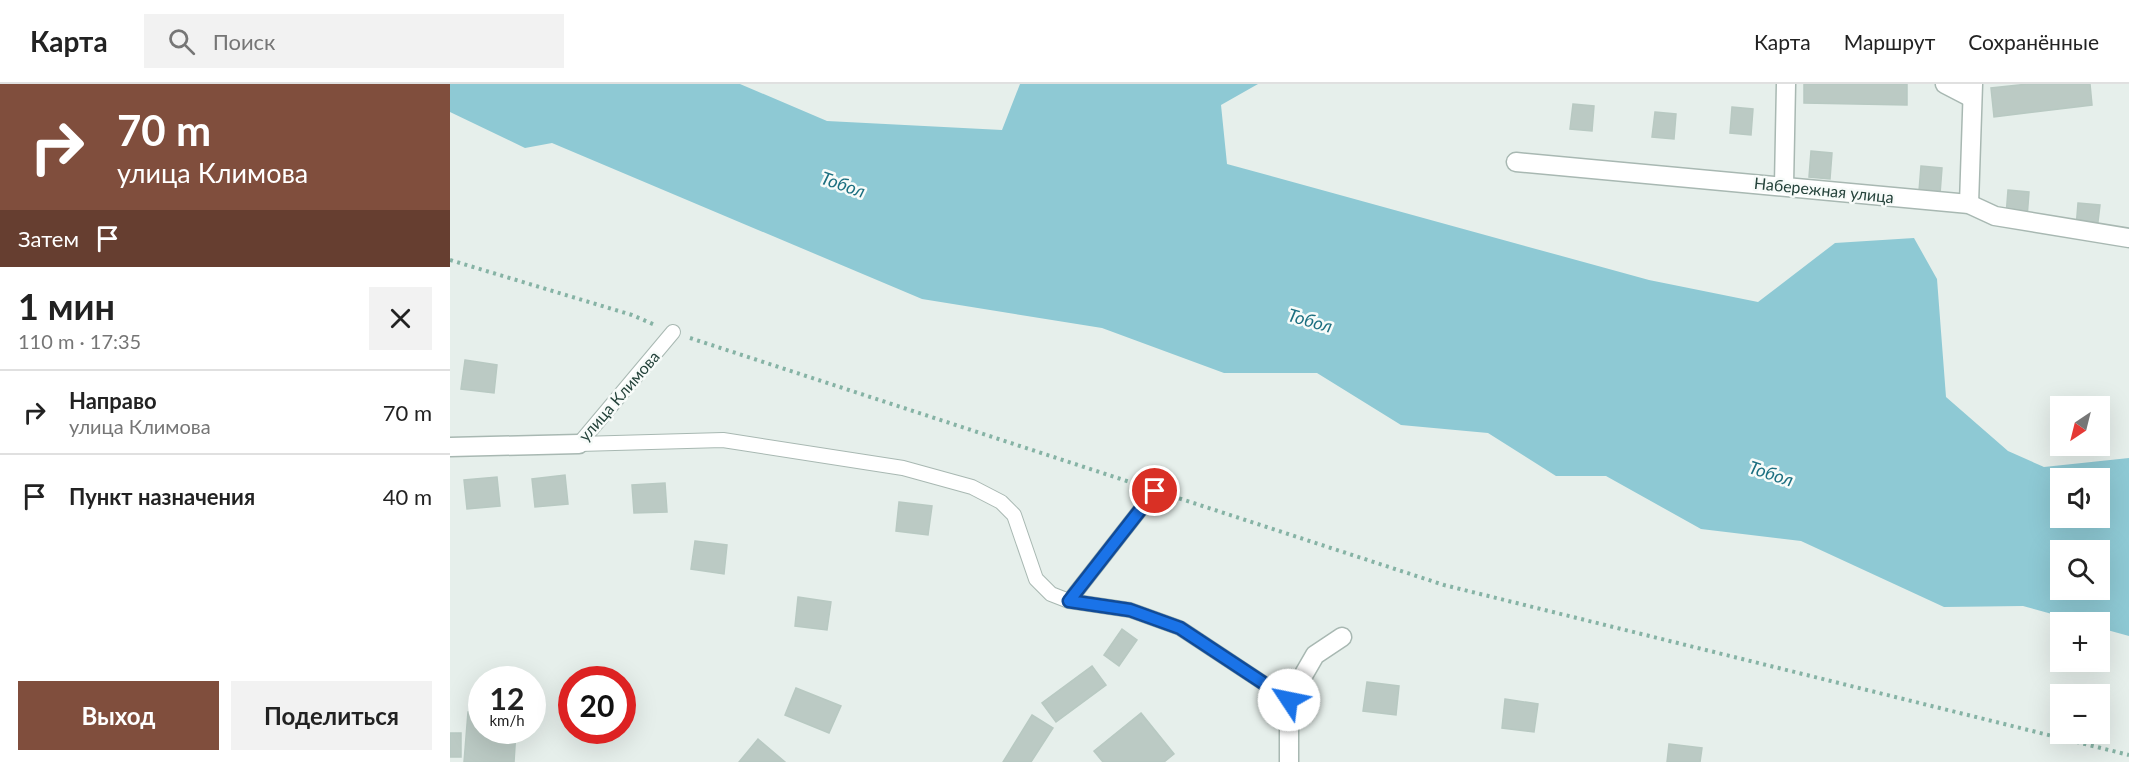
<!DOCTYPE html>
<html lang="ru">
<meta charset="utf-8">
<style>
body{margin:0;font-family:Lato,sans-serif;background:#f2f2f2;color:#222;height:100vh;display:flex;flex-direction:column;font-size:22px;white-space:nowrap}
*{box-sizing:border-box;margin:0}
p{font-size:20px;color:#767676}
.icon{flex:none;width:33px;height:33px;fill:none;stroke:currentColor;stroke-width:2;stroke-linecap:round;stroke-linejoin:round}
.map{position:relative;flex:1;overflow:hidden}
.details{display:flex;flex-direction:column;background:#fff;width:450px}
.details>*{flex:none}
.guide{background:#804e3d;color:#fff;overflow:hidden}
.needle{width:39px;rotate:215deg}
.buttons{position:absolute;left:1600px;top:312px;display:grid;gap:12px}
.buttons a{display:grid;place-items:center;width:60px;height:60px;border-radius:0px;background:#fff;box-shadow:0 6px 24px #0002;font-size:30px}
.speed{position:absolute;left:18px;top:582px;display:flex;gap:12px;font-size:30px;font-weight:700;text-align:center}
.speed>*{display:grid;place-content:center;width:78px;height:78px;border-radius:50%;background:#fff;box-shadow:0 6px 24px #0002;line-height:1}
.speed small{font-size:15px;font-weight:400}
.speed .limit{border:9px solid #d22;background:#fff;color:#111}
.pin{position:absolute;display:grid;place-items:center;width:51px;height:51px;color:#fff;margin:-26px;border:3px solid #fff;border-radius:50%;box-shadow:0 2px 6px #0007}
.me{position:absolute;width:66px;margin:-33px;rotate:304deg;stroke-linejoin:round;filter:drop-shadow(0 0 4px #0008)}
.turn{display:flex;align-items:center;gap:21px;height:126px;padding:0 18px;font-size:27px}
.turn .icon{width:78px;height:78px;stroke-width:2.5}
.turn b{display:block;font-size:42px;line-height:51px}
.then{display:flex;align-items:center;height:57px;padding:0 18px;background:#0003;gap:12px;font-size:22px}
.round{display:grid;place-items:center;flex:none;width:63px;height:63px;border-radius:0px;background:#f2f2f2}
.summary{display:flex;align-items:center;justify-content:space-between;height:102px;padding:0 18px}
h1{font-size:36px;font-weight:700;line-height:45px}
.button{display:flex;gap:12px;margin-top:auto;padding:12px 18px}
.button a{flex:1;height:69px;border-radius:0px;background:#804e3d;color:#fff;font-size:24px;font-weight:700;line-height:69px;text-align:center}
.button a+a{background:#f2f2f2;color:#222}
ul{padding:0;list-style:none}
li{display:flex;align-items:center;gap:18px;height:84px;padding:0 18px;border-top:2px solid #e0e0e0}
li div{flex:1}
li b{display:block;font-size:22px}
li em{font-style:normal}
header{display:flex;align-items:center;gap:36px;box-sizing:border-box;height:84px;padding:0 30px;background:#fff;border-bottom:2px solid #e0e0e0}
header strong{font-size:28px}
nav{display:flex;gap:33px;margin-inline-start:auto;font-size:21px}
.search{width:420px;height:54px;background:#f2f2f2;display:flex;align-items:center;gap:15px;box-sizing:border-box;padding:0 21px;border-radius:0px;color:#767676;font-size:22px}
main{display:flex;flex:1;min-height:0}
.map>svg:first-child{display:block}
.water{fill:#8ec9d4;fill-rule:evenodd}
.building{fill:#bbcac4;stroke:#b8c9c2;stroke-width:1.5}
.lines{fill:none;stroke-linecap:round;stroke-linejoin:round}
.service-casing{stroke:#a8b8b2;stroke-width:16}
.minor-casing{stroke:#a8b8b2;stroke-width:21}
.path{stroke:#86b3a5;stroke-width:4;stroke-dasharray:3 4.5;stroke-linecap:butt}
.service{stroke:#fff;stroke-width:14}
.minor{stroke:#fff;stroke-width:18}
.route-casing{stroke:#114b97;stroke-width:15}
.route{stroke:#1a73e8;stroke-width:10}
.labels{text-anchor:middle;stroke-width:5;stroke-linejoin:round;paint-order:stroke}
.street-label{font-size:16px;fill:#24423a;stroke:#f7fbf9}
.water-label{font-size:18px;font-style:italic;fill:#1c6f80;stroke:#f7fbf9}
</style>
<header>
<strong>Карта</strong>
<div class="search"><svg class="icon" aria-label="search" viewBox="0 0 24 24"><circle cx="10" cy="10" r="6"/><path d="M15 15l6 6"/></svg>Поиск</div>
<nav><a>Карта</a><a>Маршрут</a><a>Сохранённые</a></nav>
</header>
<main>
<section class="details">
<div class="guide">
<div class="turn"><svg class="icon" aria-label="right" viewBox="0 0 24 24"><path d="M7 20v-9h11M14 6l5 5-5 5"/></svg><div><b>70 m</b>улица Климова</div></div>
<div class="then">Затем<svg class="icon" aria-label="arrive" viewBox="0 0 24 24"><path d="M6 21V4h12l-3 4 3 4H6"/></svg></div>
</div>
<div class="summary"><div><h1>1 мин</h1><p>110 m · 17:35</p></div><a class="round"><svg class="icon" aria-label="close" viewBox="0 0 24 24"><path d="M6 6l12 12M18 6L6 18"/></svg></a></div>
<ul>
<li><svg class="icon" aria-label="right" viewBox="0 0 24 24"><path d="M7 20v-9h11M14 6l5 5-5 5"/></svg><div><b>Направо</b><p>улица Климова</p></div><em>70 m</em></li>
<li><svg class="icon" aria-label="arrive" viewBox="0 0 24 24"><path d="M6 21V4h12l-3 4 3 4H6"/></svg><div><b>Пункт назначения</b></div><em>40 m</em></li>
</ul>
<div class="button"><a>Выход</a><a>Поделиться</a></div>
</section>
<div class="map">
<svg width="1679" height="678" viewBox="0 0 1679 678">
<rect width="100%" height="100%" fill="#e6efeb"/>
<path class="water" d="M0 0H290L377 37 552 46 570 0H808L771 21 777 80 1199 196 1308 218 1385 159 1464 154 1487 195 1496 313 1558 367 1594 383 1679 374V552L1650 544V538H1631L1573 522 1494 523 1351 457 1251 445 1156 392H1106L1038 349 951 341 867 289H774L652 244 472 215 102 59 75 64 0 28ZM1611 394H1650V434H1611ZM1611 466H1650V506H1611Z"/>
<g class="building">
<polygon points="1354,0 1457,0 1457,21 1354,19"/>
<polygon points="1578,0 1640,0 1642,21 1544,33 1541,4"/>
<polygon points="1123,20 1144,22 1142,47 1120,45"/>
<polygon points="1282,23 1303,25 1301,51 1280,49"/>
<polygon points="1205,28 1226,30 1224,55 1202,53"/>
<polygon points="1361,67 1382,69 1380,95 1359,93"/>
<polygon points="1471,82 1492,84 1490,110 1469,107"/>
<polygon points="1558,106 1579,108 1577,134 1556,132"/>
<polygon points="1628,119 1650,121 1647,146 1626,144"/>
<polygon points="15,276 47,281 44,309 11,305"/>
<polygon points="115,391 118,420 85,423 82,395"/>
<polygon points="47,393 50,422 17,425 14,396"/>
<polygon points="215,399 217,428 184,429 182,401"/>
<polygon points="449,418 482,422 478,451 446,447"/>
<polygon points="245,457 277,461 274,490 241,485"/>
<polygon points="348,513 381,518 377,546 345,542"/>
<polygon points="672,545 687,556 669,582 654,571"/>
<polygon points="642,582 656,601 606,638 592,619"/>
<polygon points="917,598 949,602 946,631 913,627"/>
<polygon points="346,604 391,622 379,649 335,631"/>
<polygon points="1055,615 1088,620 1084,648 1052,644"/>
<polygon points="18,628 32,629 32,646 66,646 64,678 14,678"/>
<polygon points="691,629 724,670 714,678 653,678 644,667"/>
<polygon points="582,631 603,644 581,678 553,678"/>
<rect x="0" y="649" width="11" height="24"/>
<polygon points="308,655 335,678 289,678"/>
<polygon points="1219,660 1252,664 1250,678 1217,678"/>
</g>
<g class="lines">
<defs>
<g id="service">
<polyline points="129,360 273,356 453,384 522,403 551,418 564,431 586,495 601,510 619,517 680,526 730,544 839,616"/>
<polyline points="129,360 223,248"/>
<polyline points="619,517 705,407"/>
</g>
<g id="minor">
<polyline points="1495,0 1522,14"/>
<polyline points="1066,78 1519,120 1545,132 1679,154"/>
<polyline points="1334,101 1336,0"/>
<polyline points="1519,120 1523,0"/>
<polyline points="0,363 129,360"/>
<polyline points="839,678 839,616 865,571 892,553"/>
</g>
</defs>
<use href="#service" class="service-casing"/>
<use href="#minor" class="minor-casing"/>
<g class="path">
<polyline points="0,176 182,231 205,241"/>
<polyline points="240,254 686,400"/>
<polyline points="722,412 994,501 1679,671"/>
</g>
<use href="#service" class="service"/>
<use href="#minor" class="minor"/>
</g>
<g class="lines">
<defs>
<polyline id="route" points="705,407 619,517 680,526 730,544 839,616"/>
</defs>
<use href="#route" class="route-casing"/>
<use href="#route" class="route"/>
</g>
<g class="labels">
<g class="street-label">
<text transform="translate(1374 106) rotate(6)" y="6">Набережная улица</text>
<text transform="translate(169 312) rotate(-49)" y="6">улица Климова</text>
</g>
<g class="water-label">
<text transform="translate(393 101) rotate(19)" y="6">Тобол</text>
<text transform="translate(860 237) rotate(16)" y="6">Тобол</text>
<text transform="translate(1321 390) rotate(18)" y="6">Тобол</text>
</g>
</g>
</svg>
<div class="buttons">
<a><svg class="needle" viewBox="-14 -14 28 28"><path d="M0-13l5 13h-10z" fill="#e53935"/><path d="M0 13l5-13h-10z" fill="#767676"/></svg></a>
<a><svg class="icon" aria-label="sound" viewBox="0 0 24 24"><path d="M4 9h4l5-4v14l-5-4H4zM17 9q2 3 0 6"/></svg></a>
<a><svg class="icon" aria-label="search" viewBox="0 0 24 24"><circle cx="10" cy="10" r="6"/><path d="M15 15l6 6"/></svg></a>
<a>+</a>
<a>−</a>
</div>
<div class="speed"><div>12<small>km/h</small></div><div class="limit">20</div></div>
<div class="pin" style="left:705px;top:407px;background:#d93025"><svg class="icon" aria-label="arrive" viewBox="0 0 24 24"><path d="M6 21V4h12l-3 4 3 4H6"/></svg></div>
<svg class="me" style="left:839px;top:616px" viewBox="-20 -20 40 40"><circle r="19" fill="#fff"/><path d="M0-13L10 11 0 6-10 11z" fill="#1a73e8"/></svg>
</div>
</main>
